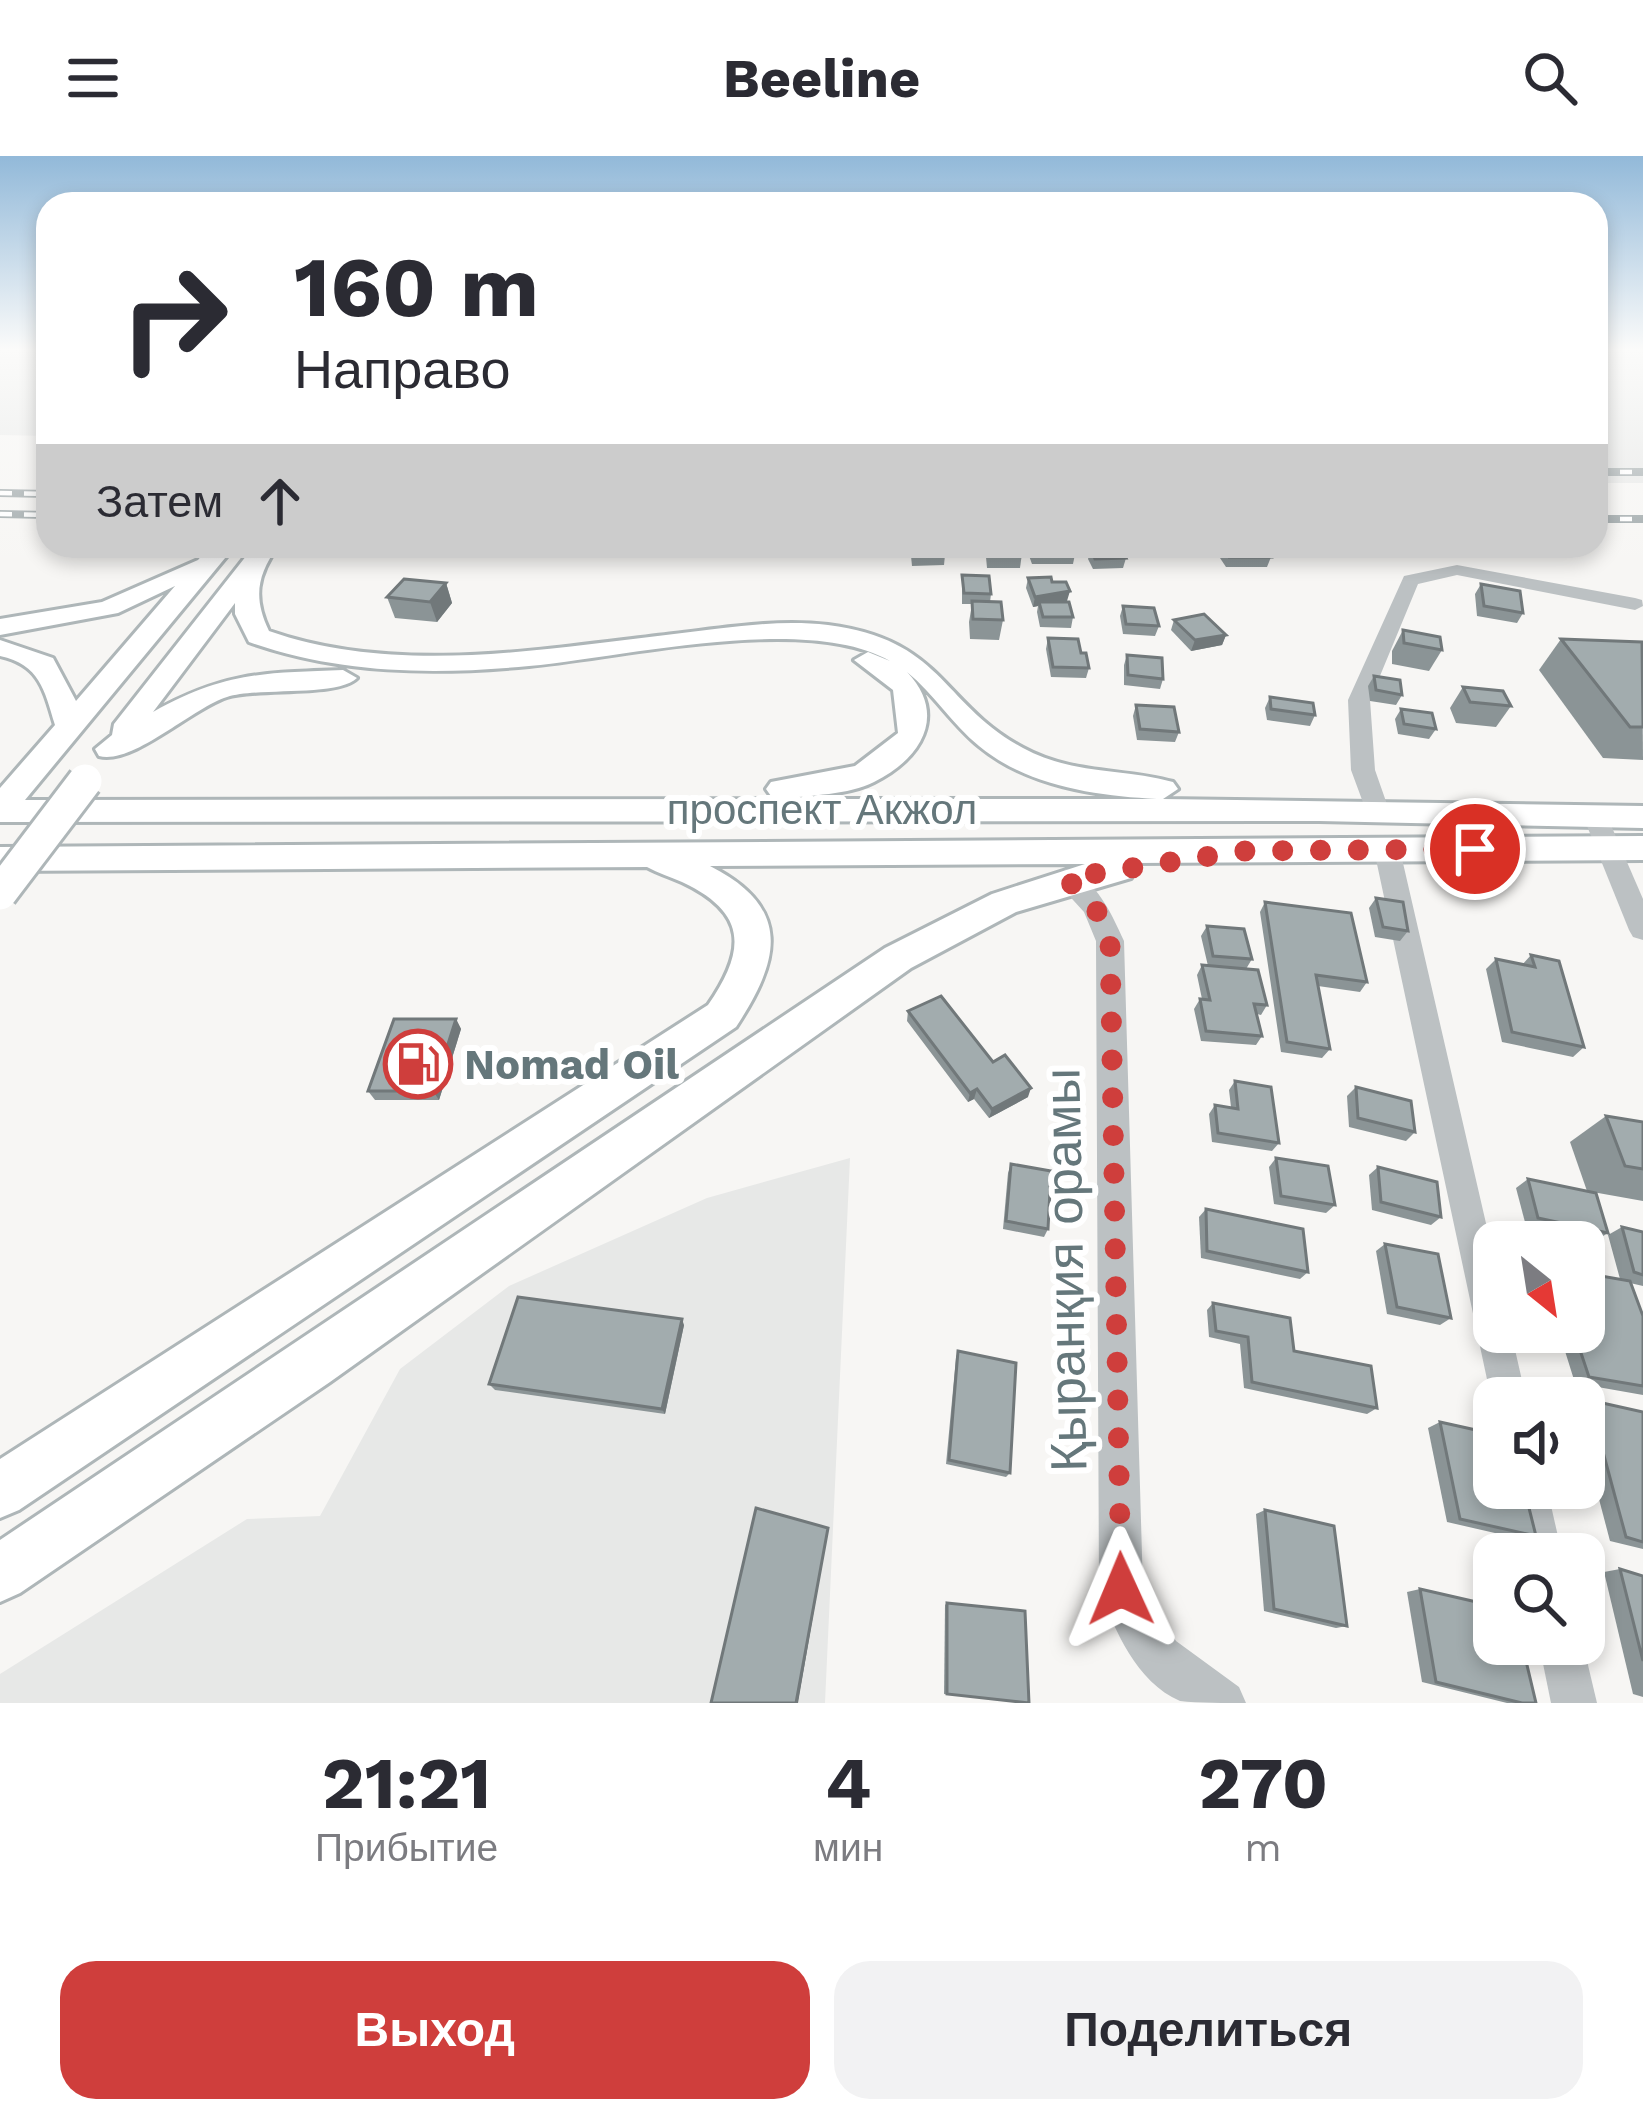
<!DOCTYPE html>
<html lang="ru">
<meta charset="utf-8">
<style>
body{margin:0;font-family:"Work Sans",sans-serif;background:#f2f2f3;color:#2b2b33;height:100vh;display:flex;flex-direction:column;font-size:45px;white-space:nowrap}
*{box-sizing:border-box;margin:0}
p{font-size:39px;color:#7c7c81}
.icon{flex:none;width:66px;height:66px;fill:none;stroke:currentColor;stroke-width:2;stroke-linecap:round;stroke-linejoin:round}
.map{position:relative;height:1547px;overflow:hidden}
.details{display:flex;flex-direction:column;background:#fff;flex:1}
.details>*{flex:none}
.guide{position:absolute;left:36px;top:36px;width:1572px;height:366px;border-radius:36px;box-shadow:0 6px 18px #0003;background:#fff;color:#2b2b33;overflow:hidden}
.needle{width:78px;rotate:150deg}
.tools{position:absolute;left:1473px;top:1065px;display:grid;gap:24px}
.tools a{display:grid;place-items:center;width:132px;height:132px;border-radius:24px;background:#fff;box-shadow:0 6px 18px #0003;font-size:60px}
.pin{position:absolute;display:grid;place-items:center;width:102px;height:102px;color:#fff;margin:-51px;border:6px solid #fff;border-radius:50%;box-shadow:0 3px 12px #0007}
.me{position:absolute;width:132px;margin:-66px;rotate:359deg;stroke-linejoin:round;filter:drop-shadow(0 0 9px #0008)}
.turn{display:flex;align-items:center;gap:42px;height:252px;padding:0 60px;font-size:54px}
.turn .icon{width:156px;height:156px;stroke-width:2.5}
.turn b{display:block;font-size:84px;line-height:102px}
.then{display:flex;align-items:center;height:114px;padding:0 60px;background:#0003;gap:24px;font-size:45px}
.eta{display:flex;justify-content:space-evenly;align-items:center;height:204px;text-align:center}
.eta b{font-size:72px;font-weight:700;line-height:84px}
.action{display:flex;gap:24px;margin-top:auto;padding:24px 60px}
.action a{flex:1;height:138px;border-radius:36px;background:#cf3e3c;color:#fff;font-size:48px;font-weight:700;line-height:138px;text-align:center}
.action a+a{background:#f2f2f3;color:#2b2b33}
header{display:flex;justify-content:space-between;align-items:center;height:156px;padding:0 60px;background:#fff;font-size:54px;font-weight:700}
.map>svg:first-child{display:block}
.built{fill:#e7e8e7}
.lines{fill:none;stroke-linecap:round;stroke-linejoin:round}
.secondary-casing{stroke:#aeb6b8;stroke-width:6}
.street{fill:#bcc1c3;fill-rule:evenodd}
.secondary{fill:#fff;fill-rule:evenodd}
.rail-casing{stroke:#9ca5a7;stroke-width:8}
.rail{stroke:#fff;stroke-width:4.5;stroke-dasharray:12;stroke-linecap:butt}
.secondary-bridge-casing{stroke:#aeb6b8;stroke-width:39;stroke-linecap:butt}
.secondary-bridge{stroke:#fff;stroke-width:33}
.wall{fill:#8b9496}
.shaded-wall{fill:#71787a}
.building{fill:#a2acae;stroke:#71787a;stroke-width:3}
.route{stroke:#cf3e3c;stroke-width:21;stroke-dasharray:0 37.8}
.labels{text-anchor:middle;stroke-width:12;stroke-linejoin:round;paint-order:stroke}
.street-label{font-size:42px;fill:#65777b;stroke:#fff}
.poi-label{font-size:42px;font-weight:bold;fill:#65777b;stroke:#fff;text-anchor:start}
.near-street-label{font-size:51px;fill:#65777b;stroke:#fff}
</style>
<header><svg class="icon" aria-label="menu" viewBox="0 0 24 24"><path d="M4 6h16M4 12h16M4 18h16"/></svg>Beeline<svg class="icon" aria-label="search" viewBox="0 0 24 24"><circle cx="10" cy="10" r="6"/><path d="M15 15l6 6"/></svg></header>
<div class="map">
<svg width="1643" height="1547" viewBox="0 0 1643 1547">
<rect width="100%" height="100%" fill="#f7f6f4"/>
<g class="built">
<polygon points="0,195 48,195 48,280 0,279"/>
<rect x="1596" y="195" width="47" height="132"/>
<polygon points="850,1002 825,1547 0,1547 0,1518 247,1363 320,1360 400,1213 509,1130 707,1042"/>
</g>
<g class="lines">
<defs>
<g id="secondary">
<path d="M210 390H235L25 644 782 643 771 640 766 633 771 626 855 610 898 577 893 534 854 504 868 496 890 505C807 457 625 501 529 510 433 519 340 518 249 486L235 458V447L153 556C225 516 263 517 343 514L357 522C338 541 258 531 227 541 192 552 133 609 99 600L95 593 112 579 114 568 254 390H278C257 419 253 442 269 475 398 520 542 493 674 478 725 472 777 463 828 469 944 484 940 547 1023 592 1072 619 1122 612 1173 626L1178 633 1163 643 1643 650V672L1319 665 0 666V632L55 569C44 533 40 509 0 500V484L53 502 76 545 175 430 118 457 0 479V463L102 446 198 404ZM907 516C934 538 952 568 979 590 1027 630 1096 640 1157 643H782C810 639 849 639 874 626 921 603 948 559 907 516Z"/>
<path d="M1643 680V704L1133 707 1136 713 1131 722 1016 756 911 812 330 1226 20 1437 0 1446V1384L885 792 992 738 1085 708 710 710C793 752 780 804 736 871L19 1354 0 1362V1303L708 849C746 794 748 757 682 726 671 721 658 717 647 711L0 715V691Z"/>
</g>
</defs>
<use href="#secondary" class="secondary-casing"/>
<g class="street">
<polygon points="1457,409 1635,442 1642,444 1643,450 1635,454 1457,419 1418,428 1370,544 1375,614 1389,654 1386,660 1368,660 1351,614 1348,544 1404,420"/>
<polygon points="1595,652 1607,660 1643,743 1643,784 1633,781 1629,774 1583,660"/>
<polygon points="1387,685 1400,694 1494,1102 1494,1176 1511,1176 1526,1242 1494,1242 1494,1256 1374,694"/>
<path d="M1066 713C1097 724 1111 757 1124 785L1143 1433 1176 1485 1239 1531 1246 1547C1227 1547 1197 1547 1180 1545 1136 1526 1115 1474 1099 1433L1096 785 1084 756 1053 722Z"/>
<polygon points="1507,1332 1547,1332 1562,1398 1520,1398"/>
<polygon points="1539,1488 1583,1488 1597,1547 1551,1547"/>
</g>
<use href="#secondary" class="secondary"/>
<defs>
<g id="rail">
<polyline points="1596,316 1643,316"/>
<polyline points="0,337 48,338"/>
<polyline points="0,358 48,359"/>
<polyline points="1596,363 1643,363"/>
</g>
</defs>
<use href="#rail" class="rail-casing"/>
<use href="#rail" class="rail"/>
<defs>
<polyline id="secondary-bridge" points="0,737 85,625"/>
</defs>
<use href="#secondary-bridge" class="secondary-bridge-casing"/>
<use href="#secondary-bridge" class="secondary-bridge"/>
</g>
<g class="wall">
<polygon points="910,390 943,390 945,399 944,409 912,410"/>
<polygon points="985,390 1023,390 1020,412 987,412"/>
<polygon points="1029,390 1072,390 1075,398 1073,408 1032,408 1028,397"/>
<polygon points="1221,390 1271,401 1267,411 1226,411 1218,399"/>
<polygon points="1091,393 1126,402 1123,412 1093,413 1088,403"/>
<polygon points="962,419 991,438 990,446 1003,464 999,484 970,483 969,466 972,448 962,448"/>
<polygon points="1028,422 1067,445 1060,446 1073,461 1071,472 1040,471 1037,456 1038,450 1033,451 1026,432"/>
<polygon points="446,427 452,447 437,466 395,462 387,441"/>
<polygon points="1481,428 1523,457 1517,467 1477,460 1475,438"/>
<polygon points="1123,450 1159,470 1155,480 1123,478 1120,460"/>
<polygon points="1174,464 1226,479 1222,489 1191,495 1171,474"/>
<polygon points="1403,474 1442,494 1429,515 1392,508 1392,495"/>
<polygon points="1048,482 1081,497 1089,512 1086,522 1051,521 1046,493"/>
<polygon points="1561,483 1642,486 1643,604 1603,602 1539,514"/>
<polygon points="1127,499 1163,523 1160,533 1124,529 1124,509"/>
<polygon points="1374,520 1402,539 1396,549 1370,545 1368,530"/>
<polygon points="1463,531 1511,550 1496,571 1456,567 1450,552"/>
<polygon points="1270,541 1315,559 1310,570 1267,564 1265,552"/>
<polygon points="1136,549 1179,576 1175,586 1137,584 1133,560"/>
<polygon points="1401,553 1436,573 1429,583 1398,578 1395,563"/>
<polygon points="1376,742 1408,775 1400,785 1375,781 1369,752"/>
<polygon points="1265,746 1367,826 1360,836 1318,830 1330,893 1322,902 1281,896 1260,756"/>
<polygon points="1207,770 1252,803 1246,813 1267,849 1261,859 1257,858 1262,880 1256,889 1201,885 1194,853 1200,843 1202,843 1197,819 1202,809 1208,810 1201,780"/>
<polygon points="1531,799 1584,891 1573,901 1502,886 1486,813 1496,803 1522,809"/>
<polygon points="908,855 993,906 1028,941 989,962 974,943 968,946 907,865"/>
<polygon points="456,863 461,873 439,944 375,944 368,935"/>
<polygon points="1235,925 1279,987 1272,995 1212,986 1209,958 1215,949 1231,951 1229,934"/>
<polygon points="1356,931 1415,976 1406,985 1349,971 1347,940"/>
<polygon points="1606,960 1643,966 1643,1045 1587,1035 1570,986"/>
<polygon points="1276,1002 1335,1049 1326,1057 1274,1048 1269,1011"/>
<polygon points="1011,1008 1048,1073 1044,1081 1003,1073 1008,1017"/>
<polygon points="1378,1011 1441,1061 1431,1069 1372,1054 1369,1019"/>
<polygon points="1528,1023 1608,1077 1595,1085 1526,1070 1516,1032"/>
<polygon points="1206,1053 1308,1116 1300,1123 1201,1102 1199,1061"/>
<polygon points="1622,1071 1643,1076 1643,1130 1630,1127 1643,1160 1643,1239 1575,1227 1559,1176 1584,1176 1620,1123 1608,1079"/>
<polygon points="1385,1088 1451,1162 1440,1169 1387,1158 1376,1095"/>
<polygon points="1213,1147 1294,1195 1377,1252 1367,1258 1244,1232 1240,1188 1209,1181 1207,1154"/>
<polygon points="684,1169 665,1258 495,1234 489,1228"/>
<polygon points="958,1195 1010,1317 1006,1321 946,1308 956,1202"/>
<polygon points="1589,1244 1643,1256 1643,1393 1610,1385 1584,1286 1584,1246"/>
<polygon points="1440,1266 1536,1380 1521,1383 1447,1366 1428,1272"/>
<polygon points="1265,1354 1347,1470 1336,1472 1264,1455 1256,1358"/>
<polygon points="1620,1413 1643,1420 1643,1541 1633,1538 1604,1416"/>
<polygon points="1420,1433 1536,1547 1507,1547 1422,1526 1407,1436"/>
<polygon points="947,1447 1029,1547 944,1538 945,1449"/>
</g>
<g class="shaded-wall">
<polygon points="446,427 452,447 437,466 430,446"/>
<polygon points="1070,435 1067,445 1040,450 1039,446 1038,450 1033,451 1035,441"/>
<polygon points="1226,479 1222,489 1191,495 1195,484"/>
<polygon points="456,863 461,873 439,944 433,935"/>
<polygon points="1031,932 1028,941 989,962 992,953"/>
<polygon points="977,933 974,943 968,946 970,937"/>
<polygon points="682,1163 684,1169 665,1258 662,1253"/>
<polygon points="828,1372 798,1547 796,1547"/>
</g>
<g class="building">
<polygon points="911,390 943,390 945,399 913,400"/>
<rect x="990" y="390" width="33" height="2"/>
<polygon points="1031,390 1072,390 1075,398 1034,398"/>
<polygon points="1222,390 1264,390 1271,401 1229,401"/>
<polygon points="1121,392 1126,402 1095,403 1091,393"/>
<polygon points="962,419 989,420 991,438 964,437"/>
<polygon points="1051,421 1052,426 1066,426 1070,435 1035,441 1028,422"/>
<polygon points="404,423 446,427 430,446 387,441"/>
<polygon points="1481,428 1520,435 1523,457 1484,450"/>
<polygon points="972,445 1001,446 1003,464 973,463"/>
<polygon points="1039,446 1069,446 1073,461 1043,461"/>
<polygon points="1123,450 1154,452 1159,470 1126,468"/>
<polygon points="1204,458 1226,479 1195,484 1174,464"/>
<polygon points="1403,474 1440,481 1442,494 1404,487"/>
<polygon points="1048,482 1078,483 1081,497 1086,497 1089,512 1053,511"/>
<polygon points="1561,483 1642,486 1643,571 1630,571"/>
<polygon points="1127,499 1162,502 1163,523 1128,519"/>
<polygon points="1374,520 1400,524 1402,539 1376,534"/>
<polygon points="1463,531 1503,535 1511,550 1470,546"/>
<polygon points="1270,541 1313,547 1315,559 1271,553"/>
<polygon points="1136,549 1174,551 1179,576 1140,573"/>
<polygon points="1401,553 1432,557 1436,573 1404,568"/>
<polygon points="1376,742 1403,746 1408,775 1383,771"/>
<polygon points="1265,746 1351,757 1367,826 1316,819 1330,893 1287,886"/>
<polygon points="1207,770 1244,773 1252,803 1213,800"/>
<polygon points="1531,799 1559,805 1584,891 1512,876 1496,803 1535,811"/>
<polygon points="1202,809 1258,814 1267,849 1254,848 1262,880 1206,875 1200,843 1210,844"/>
<polygon points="941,840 993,906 1005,899 1031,932 992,953 977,933 970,937 908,855"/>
<polygon points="394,863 456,863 433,935 368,935"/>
<polygon points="1235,925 1271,931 1279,987 1218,977 1215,949 1238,953"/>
<polygon points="1356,931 1411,945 1415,976 1358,962"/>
<polygon points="1606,960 1643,966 1643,1013 1625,1010"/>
<polygon points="1276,1002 1328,1010 1335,1049 1281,1040"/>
<polygon points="1011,1008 1051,1015 1048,1073 1006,1065"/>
<polygon points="1378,1011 1437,1026 1441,1061 1381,1046"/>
<polygon points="1528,1023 1596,1037 1608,1077 1538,1062"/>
<polygon points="1206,1053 1303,1073 1308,1116 1207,1095"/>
<polygon points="1622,1071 1643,1076 1643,1119 1634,1116"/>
<polygon points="1385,1088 1438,1098 1451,1162 1397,1151"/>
<polygon points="1584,1117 1630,1125 1643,1160 1643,1230 1589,1221 1574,1176 1584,1176"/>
<polygon points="518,1141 682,1163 662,1253 489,1228"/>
<polygon points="1213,1147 1290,1162 1294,1195 1371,1210 1377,1252 1252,1226 1248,1181 1216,1175"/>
<polygon points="958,1195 1016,1207 1010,1317 949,1304"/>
<polygon points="1589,1244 1643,1256 1643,1386 1626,1381"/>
<polygon points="1440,1266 1494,1278 1494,1332 1524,1332 1536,1380 1460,1363"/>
<polygon points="756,1352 828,1372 796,1547 711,1547"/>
<polygon points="1265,1354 1334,1370 1347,1470 1274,1453"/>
<polygon points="1620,1413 1643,1420 1643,1505"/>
<polygon points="1420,1433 1494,1450 1494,1488 1522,1488 1536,1547 1522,1547 1436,1526"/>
<polygon points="947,1447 1025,1455 1029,1547 947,1538"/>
</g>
<linearGradient id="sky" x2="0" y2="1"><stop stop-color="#92b9d9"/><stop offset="0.47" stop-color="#fbfbfa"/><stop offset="1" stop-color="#fbfbfa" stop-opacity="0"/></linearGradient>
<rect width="1643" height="412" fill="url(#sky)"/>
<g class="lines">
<polyline class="route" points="1121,1433 1110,785 1095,751 1066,722 1243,695 1475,693"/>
</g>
<defs>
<symbol id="fuel-ring" viewBox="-11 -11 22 22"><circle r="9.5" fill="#fff" stroke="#cf3e3c" stroke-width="1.5"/><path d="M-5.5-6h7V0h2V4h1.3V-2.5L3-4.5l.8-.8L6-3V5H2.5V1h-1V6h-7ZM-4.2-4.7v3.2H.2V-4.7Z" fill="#cf3e3c"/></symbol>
</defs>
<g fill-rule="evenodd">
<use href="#fuel-ring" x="380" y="870" width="76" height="76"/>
</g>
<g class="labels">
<g class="street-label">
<text x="822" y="668">проспект Акжол</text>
</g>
<g class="poi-label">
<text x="464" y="923">Nomad Oil</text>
</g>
<g class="near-street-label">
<text transform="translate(1065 1114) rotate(-91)" y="18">Қыранқия орамы</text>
</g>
</g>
</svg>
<div class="tools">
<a><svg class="needle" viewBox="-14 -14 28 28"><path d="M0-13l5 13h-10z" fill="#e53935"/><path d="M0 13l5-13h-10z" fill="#7c7c81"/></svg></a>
<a><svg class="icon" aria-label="sound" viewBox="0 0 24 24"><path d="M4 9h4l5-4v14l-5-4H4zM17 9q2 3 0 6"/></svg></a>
<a><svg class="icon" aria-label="search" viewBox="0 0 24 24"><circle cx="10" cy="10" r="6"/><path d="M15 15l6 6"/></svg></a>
</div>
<div class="pin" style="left:1475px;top:693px;background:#d93025"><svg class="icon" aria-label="arrive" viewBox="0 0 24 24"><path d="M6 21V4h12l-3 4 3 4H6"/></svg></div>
<svg class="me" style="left:1121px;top:1433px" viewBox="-20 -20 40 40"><path d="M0-17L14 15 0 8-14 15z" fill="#cf3e3c" stroke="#fff" stroke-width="4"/></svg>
<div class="guide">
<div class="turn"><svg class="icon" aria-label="right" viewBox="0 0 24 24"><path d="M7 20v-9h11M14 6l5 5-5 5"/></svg><div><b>160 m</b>Направо</div></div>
<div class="then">Затем<svg class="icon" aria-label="ahead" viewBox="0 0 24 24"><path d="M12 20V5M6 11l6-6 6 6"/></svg></div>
</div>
</div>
<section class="details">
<div class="eta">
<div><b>21:21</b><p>Прибытие</p></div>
<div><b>4</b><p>мин</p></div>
<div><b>270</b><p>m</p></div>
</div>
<div class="action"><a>Выход</a><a>Поделиться</a></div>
</section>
